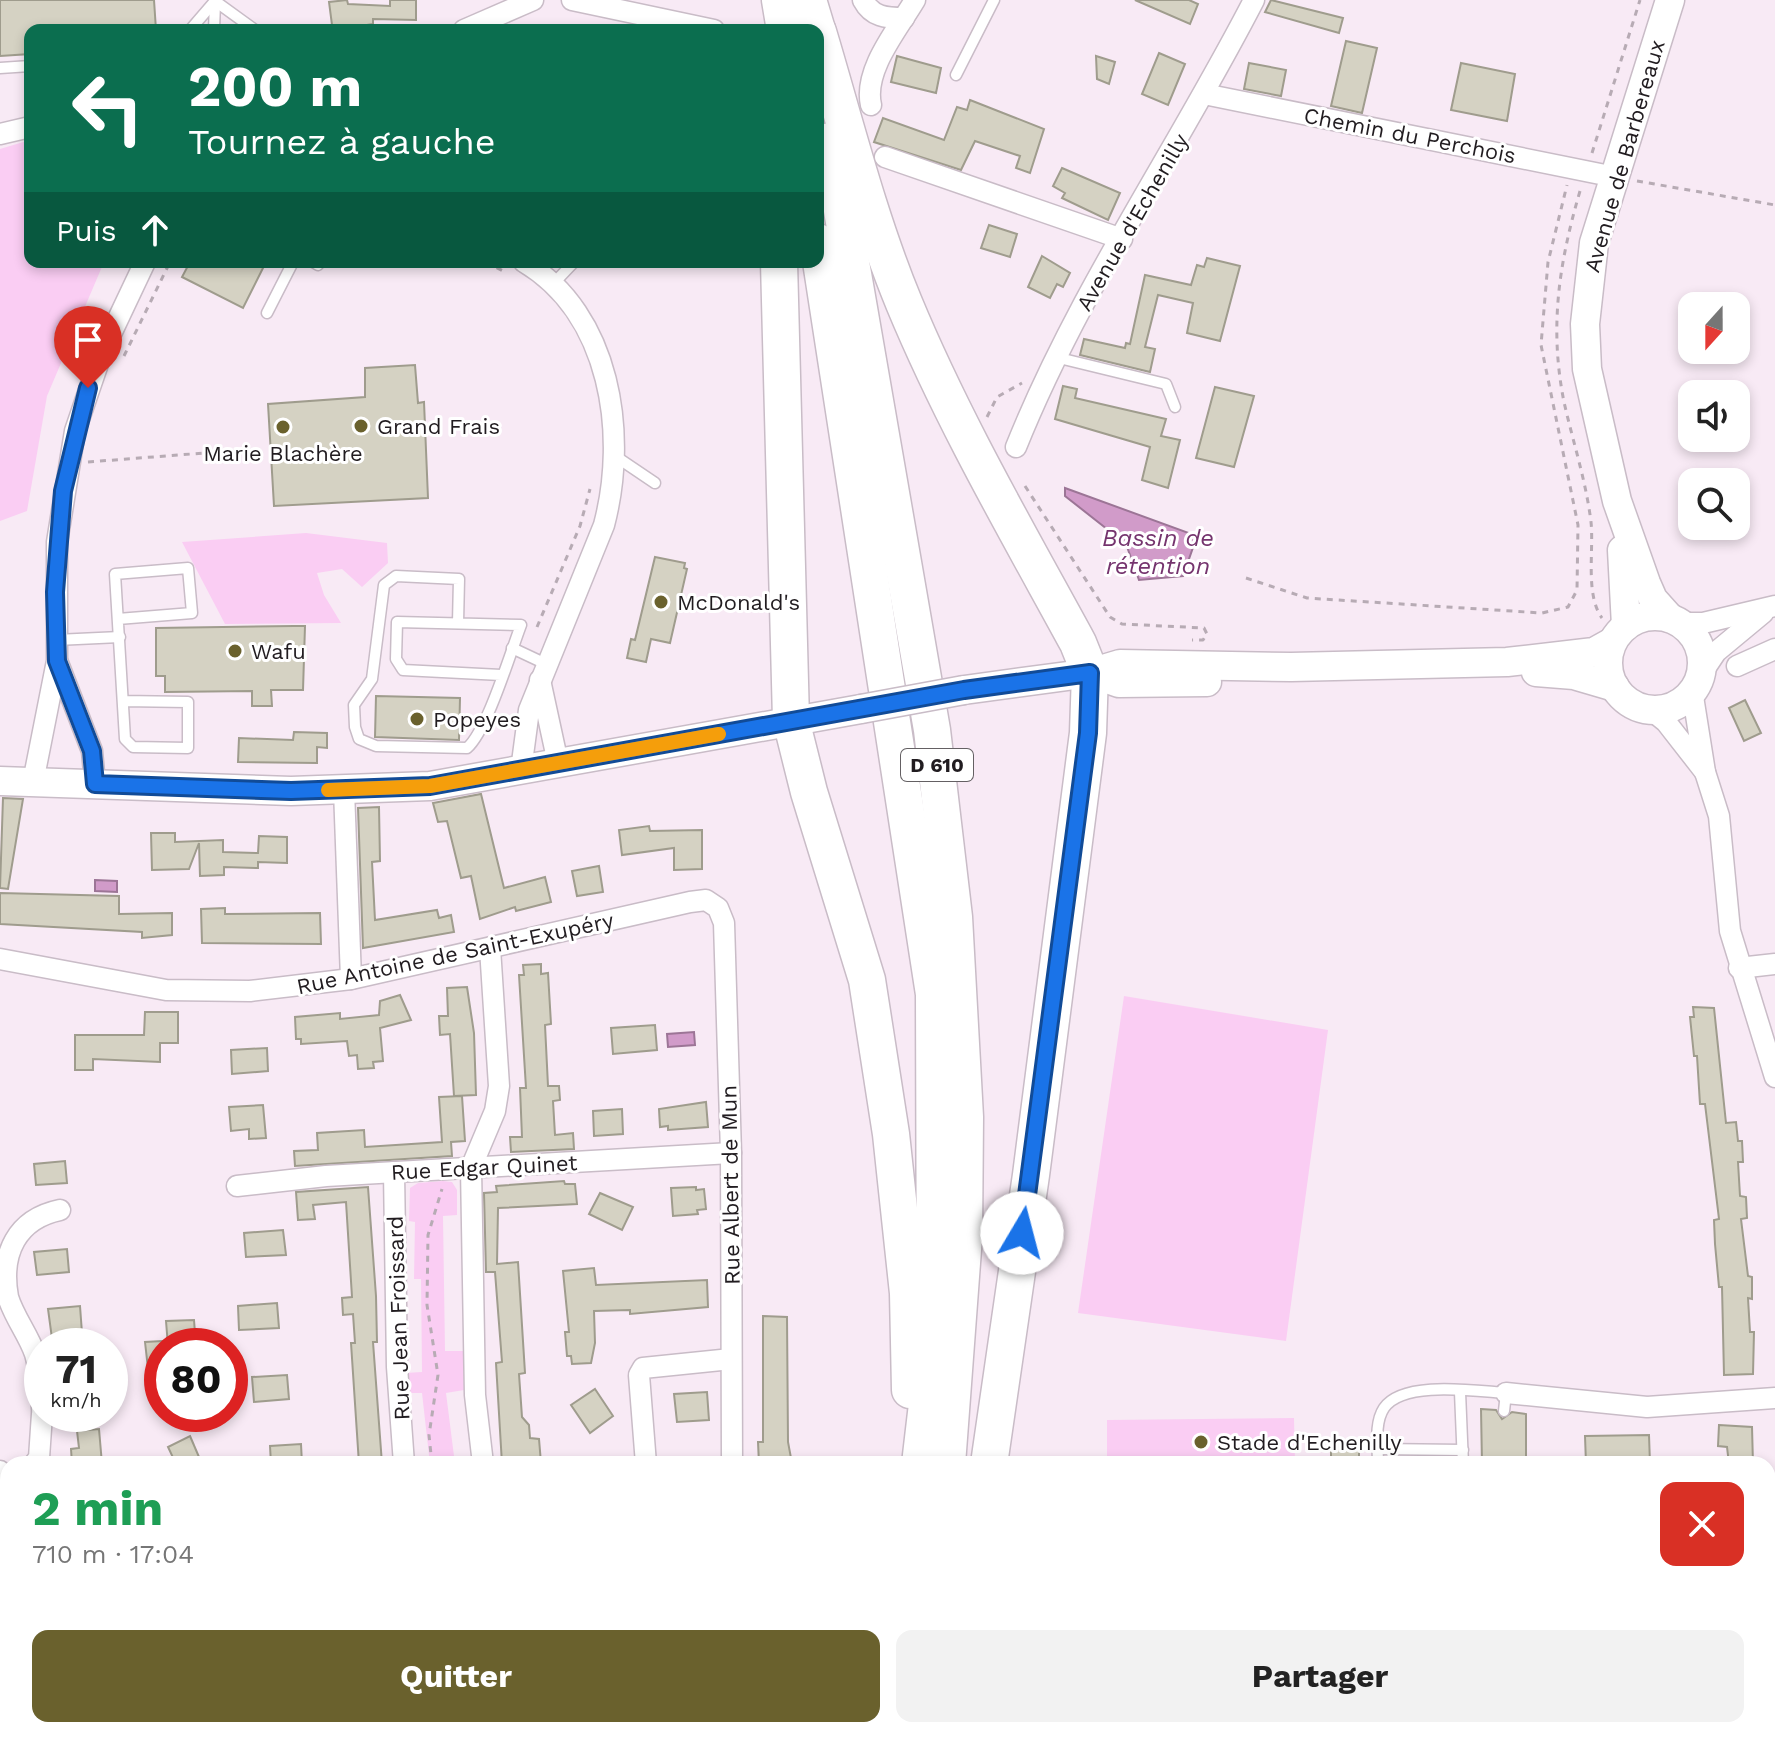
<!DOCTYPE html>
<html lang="fr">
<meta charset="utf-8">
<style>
body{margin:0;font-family:"Work Sans",sans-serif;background:#f2f2f2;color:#222;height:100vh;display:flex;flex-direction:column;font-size:30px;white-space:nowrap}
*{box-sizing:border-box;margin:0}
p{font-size:26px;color:#767676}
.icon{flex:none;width:44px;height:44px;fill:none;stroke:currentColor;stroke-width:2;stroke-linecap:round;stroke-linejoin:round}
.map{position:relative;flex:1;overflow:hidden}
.panel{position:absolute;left:0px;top:1456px;width:1776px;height:282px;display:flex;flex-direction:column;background:#fff;border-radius:24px 24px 0 0;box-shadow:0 4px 12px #0003}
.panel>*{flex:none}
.hud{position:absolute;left:24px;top:24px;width:800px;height:244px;border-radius:16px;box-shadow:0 4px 12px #0003;background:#0b6e4f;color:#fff;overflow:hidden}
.needle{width:52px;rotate:201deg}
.fabs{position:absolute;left:1678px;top:292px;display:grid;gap:16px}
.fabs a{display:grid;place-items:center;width:72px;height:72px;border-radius:16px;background:#fff;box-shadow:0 4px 12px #0003;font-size:40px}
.speed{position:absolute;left:24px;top:1328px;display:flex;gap:16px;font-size:40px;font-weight:700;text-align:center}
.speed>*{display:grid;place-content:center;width:104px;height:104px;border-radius:50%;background:#fff;box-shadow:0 4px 12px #0003;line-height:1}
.speed small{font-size:20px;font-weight:400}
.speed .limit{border:12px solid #d22;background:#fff;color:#111}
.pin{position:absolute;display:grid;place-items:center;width:68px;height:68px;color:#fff;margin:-82px -34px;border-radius:50% 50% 50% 0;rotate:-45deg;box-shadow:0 0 8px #0007}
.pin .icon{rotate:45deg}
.me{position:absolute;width:88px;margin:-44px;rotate:8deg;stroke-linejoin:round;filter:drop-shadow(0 0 6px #0008)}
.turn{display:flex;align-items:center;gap:28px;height:168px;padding:0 32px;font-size:36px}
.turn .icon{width:104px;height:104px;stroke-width:2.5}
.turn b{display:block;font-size:56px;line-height:68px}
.then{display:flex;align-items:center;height:76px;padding:0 32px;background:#0003;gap:16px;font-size:30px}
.round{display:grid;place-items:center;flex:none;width:84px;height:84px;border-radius:16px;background:#f2f2f2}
.head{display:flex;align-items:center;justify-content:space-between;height:136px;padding:0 32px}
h1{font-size:48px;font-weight:700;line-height:60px;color:#1e9e55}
.action{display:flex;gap:16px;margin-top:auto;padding:16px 32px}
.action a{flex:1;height:92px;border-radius:16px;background:#6a612d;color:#fff;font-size:32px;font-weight:700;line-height:92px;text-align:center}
.action a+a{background:#f2f2f2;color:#222}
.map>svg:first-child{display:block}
.green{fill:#facdf3}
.water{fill:#d19bc9;stroke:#9c7596;stroke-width:2}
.building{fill:#d5d2c3;stroke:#9f9c8d;stroke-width:2}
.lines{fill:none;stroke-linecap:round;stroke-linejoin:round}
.lane-casing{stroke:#c9bcc7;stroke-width:13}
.street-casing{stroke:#c9bcc7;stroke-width:23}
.secondary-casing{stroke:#c9bcc7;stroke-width:31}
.highway-casing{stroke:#c9bcc7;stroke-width:39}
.path{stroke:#b7abb4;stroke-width:3;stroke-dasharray:6 6;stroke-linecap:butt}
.lane{stroke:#fff;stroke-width:10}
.street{stroke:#fff;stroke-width:20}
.secondary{stroke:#fff;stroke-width:28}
.highway{stroke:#fff;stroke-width:36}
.secondary-bridge-casing{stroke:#c9bcc7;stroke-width:31;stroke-linecap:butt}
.secondary-bridge{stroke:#fff;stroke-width:28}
.route-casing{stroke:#114b97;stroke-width:20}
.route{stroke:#1a73e8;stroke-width:14}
.slow{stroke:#f59e0b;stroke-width:14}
.poi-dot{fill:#6a612d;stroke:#fff;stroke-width:3}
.labels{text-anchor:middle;stroke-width:6;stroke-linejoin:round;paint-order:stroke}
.shield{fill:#fff;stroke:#646063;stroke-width:2}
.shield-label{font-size:20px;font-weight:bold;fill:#211c20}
.street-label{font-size:22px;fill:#211c20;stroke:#fff}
.poi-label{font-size:22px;fill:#211c20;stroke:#fff;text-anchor:start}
.water-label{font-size:24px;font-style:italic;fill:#75346e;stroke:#fff}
</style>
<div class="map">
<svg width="1775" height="1737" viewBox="0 0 1775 1737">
<rect width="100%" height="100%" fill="#f8eaf5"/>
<g class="green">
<polygon points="30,140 30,262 104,262 47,396 27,511 0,521 0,149"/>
<polygon points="306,533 387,543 388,563 362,587 342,569 317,573 324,595 341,623 225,624 182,542"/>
<polygon points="1124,996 1328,1030 1286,1341 1078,1313"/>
<polygon points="443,1181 452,1182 457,1190 457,1215 443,1216 445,1351 463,1351 464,1390 446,1393 455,1464 430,1464 422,1393 406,1393 405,1373 422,1372 421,1279 414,1279 415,1222 409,1221 410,1188 418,1183"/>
<polygon points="1294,1418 1295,1464 1107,1464 1107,1420"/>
<rect x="1109" y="1730" width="191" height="7"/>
</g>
<g class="water">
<polygon points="1065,488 1197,536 1183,576 1139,580 1126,544 1065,496"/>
<polygon points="95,880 117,881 117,892 95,891"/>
<polygon points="694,1032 695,1045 668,1047 667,1034"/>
</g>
<g class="building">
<polygon points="0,0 154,0 156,30 30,30 30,54 0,56"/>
<polygon points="347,0 348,4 390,6 390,0 416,0 416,20 373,19 373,24 341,29 341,25 332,25 329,2"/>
<polygon points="1135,0 1189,0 1198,4 1190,24"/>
<polygon points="1271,0 1343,18 1339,33 1265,12"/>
<polygon points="1346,41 1377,48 1362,113 1331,106"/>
<polygon points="1159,53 1185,64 1168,105 1142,94"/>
<polygon points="897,56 941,68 936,93 891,82"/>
<polygon points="1096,56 1115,62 1109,84 1097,79"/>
<polygon points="1249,63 1286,70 1281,96 1244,89"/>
<polygon points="1461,63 1515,74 1507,121 1451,110"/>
<polygon points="970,100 1044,129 1030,173 1016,168 1020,156 975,141 961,170 874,142 883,118 944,140 957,107 967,110"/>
<polygon points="1062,168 1120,193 1108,220 1062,198 1065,193 1053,186"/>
<polygon points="989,225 1017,234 1010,257 981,248"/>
<polygon points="1042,256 1070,273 1063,287 1057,284 1050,298 1028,287"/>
<polygon points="1207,258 1240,266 1220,341 1187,333 1193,303 1158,295 1145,347 1155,349 1150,372 1080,355 1084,339 1125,348 1126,343 1130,344 1145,275 1191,285 1197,265 1204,267"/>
<polygon points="190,262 266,262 243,308 182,277"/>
<polygon points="415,365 418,403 424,402 428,498 274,506 268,404 365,397 365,368"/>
<polygon points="1063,386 1077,389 1075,398 1166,419 1161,436 1180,440 1168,488 1142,480 1150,447 1055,419"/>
<polygon points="1215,387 1254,396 1234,467 1196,458"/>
<polygon points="655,557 685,563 684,568 687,569 670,643 651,639 646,662 627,658 631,639 635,640"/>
<polygon points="294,626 305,626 303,690 271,690 272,706 252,706 252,691 165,692 165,676 156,676 156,628"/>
<polygon points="376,696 460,698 459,740 375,737"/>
<polygon points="1745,700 1761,733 1744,741 1729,708"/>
<polygon points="294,732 327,733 327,748 317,747 317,763 238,762 239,738 293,740"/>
<polygon points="481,794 504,888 545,877 551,902 516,911 515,907 480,919 471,876 461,878 447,821 438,822 433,803"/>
<polygon points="3,798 23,799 8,889 0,888"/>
<polygon points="379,807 380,861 372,862 375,920 437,910 439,918 451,915 454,932 363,948 358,808"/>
<polygon points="649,826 650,831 702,830 702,869 674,870 674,848 622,855 619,830"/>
<polygon points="151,833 175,833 175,842 223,840 223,852 258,853 259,836 287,837 287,863 258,862 258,868 224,867 224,875 200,876 199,843 189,869 152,870"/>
<polygon points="599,866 603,892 577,896 572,871"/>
<polygon points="0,893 119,896 119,914 172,913 172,935 142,938 142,932 0,924"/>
<polygon points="225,908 225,914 320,913 321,944 202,943 201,909"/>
<polygon points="541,964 541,974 548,973 551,1024 545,1025 548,1086 559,1086 560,1100 553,1101 555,1135 573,1133 574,1149 511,1152 510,1137 522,1137 520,1088 526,1088 519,975 524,975 523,965"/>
<polygon points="467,987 474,1033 476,1095 454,1096 450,1034 440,1035 439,1016 448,1016 447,988"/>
<polygon points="400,995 411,1020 380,1028 383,1061 373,1062 374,1068 358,1069 357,1055 349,1056 347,1041 301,1044 301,1039 296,1039 295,1017 340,1013 340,1019 379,1015 380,1001"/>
<polygon points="1693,1007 1714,1008 1726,1123 1736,1122 1738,1141 1742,1141 1743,1162 1738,1162 1740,1196 1746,1197 1747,1218 1741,1219 1748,1276 1752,1277 1752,1299 1748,1298 1750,1332 1754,1332 1753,1374 1724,1375 1722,1287 1719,1287 1715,1244 1714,1220 1719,1219 1705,1104 1700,1104 1697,1056 1694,1056 1690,1017 1694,1017"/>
<polygon points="145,1012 178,1012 178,1043 160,1043 160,1062 93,1059 93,1070 75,1070 75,1035 144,1035"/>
<polygon points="655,1025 657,1050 613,1054 611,1028"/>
<polygon points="267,1048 268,1071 232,1074 231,1050"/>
<polygon points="462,1096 465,1141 451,1142 452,1156 295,1166 294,1151 318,1150 317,1133 364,1130 365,1147 442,1142 439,1097"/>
<polygon points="706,1102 708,1127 668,1130 668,1126 660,1127 659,1109"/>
<polygon points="263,1105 266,1138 249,1139 249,1129 231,1131 229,1107"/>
<polygon points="622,1109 623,1134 594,1136 593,1111"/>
<polygon points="65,1161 67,1183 36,1185 34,1164"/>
<polygon points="564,1181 565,1184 575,1184 577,1204 498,1208 497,1264 518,1262 525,1373 519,1374 522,1417 529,1425 530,1438 539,1439 541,1463 502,1464 496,1363 502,1362 495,1272 486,1272 484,1193 497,1192 496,1186"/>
<polygon points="368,1187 376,1296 377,1342 373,1342 382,1464 359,1464 351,1343 355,1343 353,1314 343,1315 342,1298 352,1297 346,1202 313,1205 315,1219 298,1220 296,1192"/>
<polygon points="696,1187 696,1190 704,1189 706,1209 697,1210 698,1214 673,1216 671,1188"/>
<polygon points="600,1193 633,1207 622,1230 589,1214"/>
<polygon points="283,1230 286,1255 246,1257 244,1233"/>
<polygon points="67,1249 69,1272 37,1275 34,1252"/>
<polygon points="594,1268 596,1285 707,1280 708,1307 630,1314 630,1310 594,1311 595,1343 591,1363 572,1364 571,1356 567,1356 565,1332 569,1332 563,1271"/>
<polygon points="277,1303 279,1328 239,1330 238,1306"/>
<polygon points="80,1306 82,1333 68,1334 69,1346 53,1346 48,1309"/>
<polygon points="763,1316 787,1317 788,1442 791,1458 777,1459 777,1464 759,1464 758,1442 763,1442"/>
<polygon points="194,1320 196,1346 168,1346 166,1321"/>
<polygon points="162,1341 162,1404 152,1404 145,1342"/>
<polygon points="287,1375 289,1399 254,1402 252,1377"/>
<polygon points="595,1389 613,1416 590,1433 571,1405"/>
<polygon points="707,1392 709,1420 677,1422 674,1394"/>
<polygon points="1481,1409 1496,1410 1502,1419 1512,1412 1526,1414 1526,1464 1482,1464"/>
<polygon points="1719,1425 1752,1427 1753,1464 1729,1464 1727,1447 1718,1446"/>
<polygon points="99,1429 102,1464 72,1464 71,1449 79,1448 77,1431"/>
<polygon points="1649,1435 1650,1464 1586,1464 1585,1436"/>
<polygon points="190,1436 202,1464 176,1464 168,1447"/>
<rect x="1331" y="1440" width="28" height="24"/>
<polygon points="301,1444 302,1464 271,1464 270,1446"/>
</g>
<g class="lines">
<defs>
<g id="lane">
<polyline points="215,1 255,30"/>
<polyline points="190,30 215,1"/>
<polyline points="214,30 215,2"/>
<polyline points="0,68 30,66"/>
<polyline points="956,75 994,0"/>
<polyline points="313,262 318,265 320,262"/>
<polyline points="554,283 574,262"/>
<polyline points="267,313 293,262"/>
<polyline points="1055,357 1166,384 1175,407"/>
<polyline points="615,456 655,483"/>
<polyline points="118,619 192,613 188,568 115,574 125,739 133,747 188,748 188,702 123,701"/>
<path d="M458 623 459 579 396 576 384 585 372 679 354 705 355 727 359 739 376 746 467 748C487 731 510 654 521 625L397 622 396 659 403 670 501 675"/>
<polyline points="56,640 120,637"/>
<polyline points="512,648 546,664"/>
<polyline points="1460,1392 1463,1464"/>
<polyline points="1378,1449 1463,1450"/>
<path d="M1378 1464C1378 1447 1374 1423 1384 1408 1403 1380 1475 1391 1506 1393L1504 1411"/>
<polyline points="1388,1730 1394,1737"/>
<polyline points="1453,1737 1460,1730"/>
</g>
<g id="street">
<polyline points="572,0 714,30"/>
<path d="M863 0C872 17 886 18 904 18"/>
<polyline points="464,30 533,0"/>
<polyline points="1204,94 1615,177"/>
<path d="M871 105C863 70 898 29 915 0"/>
<polyline points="0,134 30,127"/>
<polyline points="885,157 1122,239"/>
<path d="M1016 447C1079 290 1177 150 1254 0"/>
<polyline points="1680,623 1703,623 1775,606"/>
<polyline points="58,663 92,751 95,784"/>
<polyline points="1737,666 1775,649"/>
<polyline points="1700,676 1716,652 1763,613"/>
<polyline points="540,680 558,763"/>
<polyline points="1650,709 1666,722 1705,772 1692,690"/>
<path d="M521 770 529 710 604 525C628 434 611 314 524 262"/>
<polyline points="1705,772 1719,816 1730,931 1775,1077"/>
<polyline points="33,782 57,661 57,542 75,431 101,355 145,262"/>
<polyline points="344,790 351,979"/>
<polyline points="0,959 166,990 250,991 351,979 690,902 706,900 718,908 724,923 731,1153 732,1464"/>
<polyline points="1739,968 1775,964"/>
<polyline points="394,1172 397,1367 404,1464"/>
<polyline points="237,1186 326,1176 731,1153"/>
<polyline points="1506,1393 1647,1407 1775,1398"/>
<path d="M42 1409C41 1391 40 1371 35 1354 28 1334 14 1317 8 1297 0 1253 17 1219 60 1210"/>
<polyline points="34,1464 39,1458 42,1414"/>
<polyline points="483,1464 475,1395 471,1168 495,1111 499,1086 490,948"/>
<polyline points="646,1464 639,1375 643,1368 731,1359"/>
<polyline points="0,1471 8,1479"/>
<polyline points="349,1730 350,1737"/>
<polyline points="551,1730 552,1737"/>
<polyline points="708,1737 709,1730"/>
</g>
<g id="secondary">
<polyline points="1622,550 1626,626"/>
<circle cx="1655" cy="663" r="47"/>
<polyline points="1670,618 1653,599 1646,583 1617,501 1587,369 1585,324 1594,243 1670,0"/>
<polyline points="1536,672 1574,675 1615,687"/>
<polyline points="1090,673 1119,683 1207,682"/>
<polyline points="964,690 1090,673 1120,664 1291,667 1507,662 1594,652 1612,642"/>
<polyline points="0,781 291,791 430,786 861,709"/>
</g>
<g id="highway">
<polyline points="780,0 785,30"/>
<polyline points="808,0 817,30"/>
<path d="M818 32C845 122 868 216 904 303 953 421 1017 531 1078 643L1090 673 1088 733 1031 1175 989 1464"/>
<polyline points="830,141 932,730 954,917 965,1117 964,1236 947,1464"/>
<polyline points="818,242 934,994 935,1336 920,1464"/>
<polyline points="779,262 791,720 809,792 867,980 891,1134 908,1293 910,1390"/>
<polyline points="875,1737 877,1730"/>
<polyline points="903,1737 904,1730"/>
<polyline points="939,1737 940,1730"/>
</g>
</defs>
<use href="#lane" class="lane-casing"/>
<use href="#street" class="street-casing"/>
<use href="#secondary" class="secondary-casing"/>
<use href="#highway" class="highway-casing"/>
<g class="path">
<polyline points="1592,153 1640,0"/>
<polyline points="1637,181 1775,205"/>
<path d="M1580 191C1559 263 1549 327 1564 402 1573 442 1586 481 1591 522 1594 550 1585 595 1602 618"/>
<polyline points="486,262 507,273"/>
<polyline points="124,356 170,262"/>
<polyline points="987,417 997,397 1022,383"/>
<polyline points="88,462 243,450"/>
<polyline points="1025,486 1110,617 1122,624 1204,628 1207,634 1203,640 1192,640"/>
<polyline points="1246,578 1307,598 1542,613 1568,607 1577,590 1578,525 1541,345 1548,262 1567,185"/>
<polyline points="537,627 580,526 590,489"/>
<polyline points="432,1464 429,1435 438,1375 427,1305 428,1235 442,1189"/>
<polyline points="747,1730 757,1737"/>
</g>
<use href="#lane" class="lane"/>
<use href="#street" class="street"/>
<use href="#secondary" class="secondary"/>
<use href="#highway" class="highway"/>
<defs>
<polyline id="secondary-bridge" points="861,709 964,690"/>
</defs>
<use href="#secondary-bridge" class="secondary-bridge-casing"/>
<use href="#secondary-bridge" class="secondary-bridge"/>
</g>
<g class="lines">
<defs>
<polyline id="route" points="88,388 63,491 55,592 57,661 92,751 95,784 291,791 430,786 964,690 1090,673 1088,733 1022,1233"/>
</defs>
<use href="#route" class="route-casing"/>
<use href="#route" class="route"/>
<polyline class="slow" points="328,790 430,786 719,734"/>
</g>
<g class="poi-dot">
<circle cx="361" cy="426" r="8"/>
<circle cx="283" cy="427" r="8"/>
<circle cx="661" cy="602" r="8"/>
<circle cx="235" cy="651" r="8"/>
<circle cx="417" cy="719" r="8"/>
<circle cx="1201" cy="1442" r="8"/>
</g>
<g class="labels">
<rect class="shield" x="901" y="749" width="72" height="32" rx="6"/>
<g class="shield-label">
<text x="937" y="772">D 610</text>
</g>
<g class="street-label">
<text transform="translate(1410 135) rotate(11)" y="8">Chemin du Perchois</text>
<text transform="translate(1624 156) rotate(-74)" y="8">Avenue de Barbereaux</text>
<text transform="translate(1132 222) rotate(-60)" y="8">Avenue d'Echenilly</text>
<text transform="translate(455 953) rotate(-12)" y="8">Rue Antoine de Saint-Exupéry</text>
<text transform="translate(484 1167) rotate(-3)" y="8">Rue Edgar Quinet</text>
<text transform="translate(730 1185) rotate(-91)" y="8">Rue Albert de Mun</text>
<text transform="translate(398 1318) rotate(-92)" y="8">Rue Jean Froissard</text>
</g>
<g class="poi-label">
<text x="377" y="434">Grand Frais</text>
<text x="283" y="461" text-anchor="middle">Marie Blachère</text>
<text x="677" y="610">McDonald's</text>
<text x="251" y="659">Wafu</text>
<text x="433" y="727">Popeyes</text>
<text x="1217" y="1450">Stade d'Echenilly</text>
</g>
<g class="water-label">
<text x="1158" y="546">Bassin de<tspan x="1158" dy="28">rétention</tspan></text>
</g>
</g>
</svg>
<div class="fabs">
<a><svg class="needle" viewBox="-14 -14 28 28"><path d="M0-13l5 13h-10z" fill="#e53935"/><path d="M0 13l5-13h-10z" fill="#767676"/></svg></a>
<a><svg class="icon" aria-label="sound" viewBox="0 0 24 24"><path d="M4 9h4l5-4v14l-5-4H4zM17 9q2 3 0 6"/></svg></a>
<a><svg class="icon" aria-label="search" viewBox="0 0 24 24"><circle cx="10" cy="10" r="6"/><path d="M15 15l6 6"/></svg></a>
</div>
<div class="speed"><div>71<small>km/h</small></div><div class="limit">80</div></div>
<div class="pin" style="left:88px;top:388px;background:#d93025"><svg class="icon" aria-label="arrive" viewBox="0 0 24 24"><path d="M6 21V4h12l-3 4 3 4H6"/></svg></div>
<svg class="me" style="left:1022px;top:1233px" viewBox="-20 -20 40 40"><circle r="19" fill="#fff"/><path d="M0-13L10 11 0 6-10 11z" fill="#1a73e8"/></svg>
<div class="hud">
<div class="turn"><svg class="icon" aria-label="left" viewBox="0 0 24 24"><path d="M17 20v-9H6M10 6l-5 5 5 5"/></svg><div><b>200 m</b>Tournez à gauche</div></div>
<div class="then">Puis<svg class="icon" aria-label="ahead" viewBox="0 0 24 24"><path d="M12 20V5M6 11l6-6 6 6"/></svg></div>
</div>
<section class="panel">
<div class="head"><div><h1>2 min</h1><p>710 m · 17:04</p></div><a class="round" style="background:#d93025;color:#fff"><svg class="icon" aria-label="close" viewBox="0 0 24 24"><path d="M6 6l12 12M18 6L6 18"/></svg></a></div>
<div class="action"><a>Quitter</a><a>Partager</a></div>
</section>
</div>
